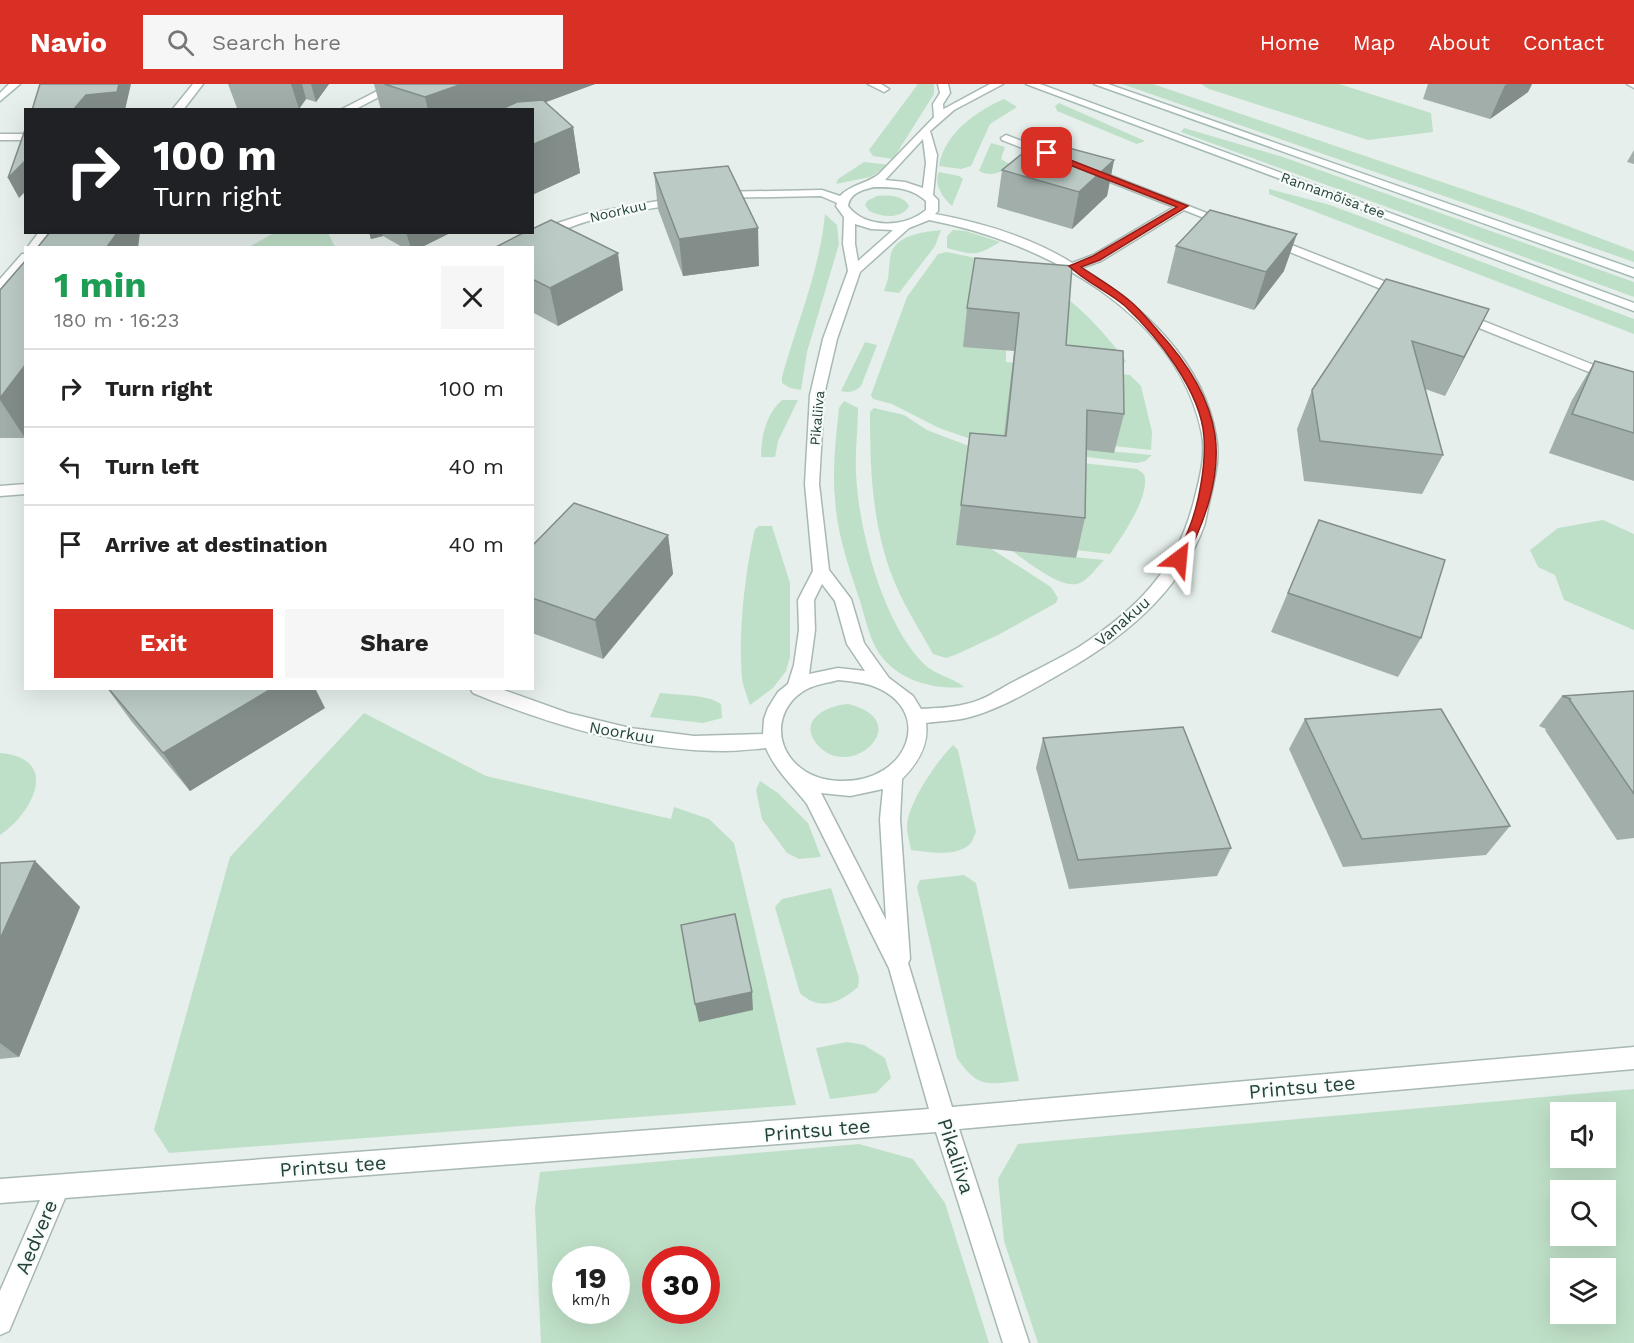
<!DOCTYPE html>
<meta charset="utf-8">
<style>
body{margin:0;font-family:"Work Sans",sans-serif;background:#f6f6f6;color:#222;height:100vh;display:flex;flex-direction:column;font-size:22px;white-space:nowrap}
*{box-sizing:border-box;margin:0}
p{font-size:20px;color:#767676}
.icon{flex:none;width:33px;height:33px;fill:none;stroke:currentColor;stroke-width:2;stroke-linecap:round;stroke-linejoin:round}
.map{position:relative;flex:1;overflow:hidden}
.sheet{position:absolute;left:24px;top:162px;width:510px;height:444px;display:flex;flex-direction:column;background:#fff;border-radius:0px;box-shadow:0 6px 24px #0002}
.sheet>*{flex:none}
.guide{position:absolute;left:24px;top:24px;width:510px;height:126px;border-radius:0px;box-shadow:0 6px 24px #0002;background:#202124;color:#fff;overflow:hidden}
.buttons{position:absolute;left:1550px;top:1018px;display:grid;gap:12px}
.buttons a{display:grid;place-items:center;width:66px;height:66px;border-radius:0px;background:#fff;box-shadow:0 6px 24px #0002;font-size:30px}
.speed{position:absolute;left:552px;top:1162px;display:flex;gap:12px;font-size:30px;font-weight:700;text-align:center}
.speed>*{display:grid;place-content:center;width:78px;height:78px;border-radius:50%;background:#fff;box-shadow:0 6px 24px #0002;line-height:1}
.speed small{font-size:15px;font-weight:400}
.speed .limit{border:9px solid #d22;background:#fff;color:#111}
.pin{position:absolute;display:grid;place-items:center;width:51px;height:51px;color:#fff;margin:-26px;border-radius:12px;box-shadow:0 3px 9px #0006}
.me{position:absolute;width:66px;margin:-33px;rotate:29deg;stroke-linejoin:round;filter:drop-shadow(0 0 4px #0008)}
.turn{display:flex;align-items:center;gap:21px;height:126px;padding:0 30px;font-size:27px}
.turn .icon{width:78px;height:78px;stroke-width:2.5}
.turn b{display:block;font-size:42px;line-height:51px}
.round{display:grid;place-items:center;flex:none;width:63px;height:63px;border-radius:0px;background:#f6f6f6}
.headline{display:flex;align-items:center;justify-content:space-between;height:102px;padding:0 30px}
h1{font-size:36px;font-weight:700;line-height:45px;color:#1e9e55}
.button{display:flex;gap:12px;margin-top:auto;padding:12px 30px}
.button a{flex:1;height:69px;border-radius:0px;background:#d93025;color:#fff;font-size:24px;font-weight:700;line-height:69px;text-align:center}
.button a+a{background:#f6f6f6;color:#222}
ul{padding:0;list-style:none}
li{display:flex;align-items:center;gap:18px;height:78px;padding:0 30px;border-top:2px solid #e0e0e0}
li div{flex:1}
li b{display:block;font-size:22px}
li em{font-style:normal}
header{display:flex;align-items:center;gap:36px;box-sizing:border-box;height:84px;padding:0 30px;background:#d93025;color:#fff}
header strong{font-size:28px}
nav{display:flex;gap:33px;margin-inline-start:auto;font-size:21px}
.search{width:420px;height:54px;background:#f6f6f6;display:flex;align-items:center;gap:15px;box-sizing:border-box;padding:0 21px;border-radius:0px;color:#767676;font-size:22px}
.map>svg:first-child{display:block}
.green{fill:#bfe0c8;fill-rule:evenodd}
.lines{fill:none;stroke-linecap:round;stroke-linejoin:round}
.street-casing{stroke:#a8b8b2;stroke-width:3}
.secondary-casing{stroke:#a4bbb3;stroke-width:3}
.street{fill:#fff;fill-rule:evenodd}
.secondary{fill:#fff;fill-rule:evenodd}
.wall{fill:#a1aea9}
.shaded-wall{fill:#838d89}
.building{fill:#bbcac4;stroke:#838d89;stroke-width:1.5}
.route{fill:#d93025;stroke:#8d1f18;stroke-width:1.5}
.labels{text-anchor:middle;stroke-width:4.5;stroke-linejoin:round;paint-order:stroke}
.far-street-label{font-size:14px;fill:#24423a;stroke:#f7fbf9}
.street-label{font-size:16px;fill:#24423a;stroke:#f7fbf9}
.near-street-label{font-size:20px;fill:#24423a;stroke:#f7fbf9}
</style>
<header>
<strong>Navio</strong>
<div class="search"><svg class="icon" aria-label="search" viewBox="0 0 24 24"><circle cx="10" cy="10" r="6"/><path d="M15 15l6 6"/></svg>Search here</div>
<nav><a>Home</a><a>Map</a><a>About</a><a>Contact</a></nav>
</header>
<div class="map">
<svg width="1634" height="1259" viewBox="0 0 1634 1259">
<rect width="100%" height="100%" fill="#e6efeb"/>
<g class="green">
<polygon points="918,0 934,0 934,10 893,75 873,72 869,66"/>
<polygon points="1122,0 1153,0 1533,129 1634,167 1634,178"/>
<polygon points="1201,0 1339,0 1431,29 1433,48 1368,56 1209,5"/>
<path d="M1004 15 1017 23 990 40 971 82 961 85 939 82C944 50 976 27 1004 15Z"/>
<polygon points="1059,19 1145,57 1137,60 1057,27 1055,22"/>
<polygon points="1184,44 1283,73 1634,198 1634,213 1181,48"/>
<path d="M991 59 1005 63 1001 75 1011 81C1002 89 990 93 979 87Z"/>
<polygon points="864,78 890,81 870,93 836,100 838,95"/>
<path d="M939 88 959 92 963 95 952 122C943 114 933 100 939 88Z"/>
<polygon points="1269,105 1330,121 1634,235 1634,250 1269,110"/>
<path d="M877 112C889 111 903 111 909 122 901 136 881 133 869 127L865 121 867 117Z"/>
<path d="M825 130 837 141 839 160 807 268 801 306 790 304 782 299V293C797 239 820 185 825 130Z"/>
<path d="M941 146 935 162 899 209 884 207C890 192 888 189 890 174 893 151 923 148 941 146Z"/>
<path d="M953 146 966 147 1000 158C975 173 974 171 947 164V152Z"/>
<polygon points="274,149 328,149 335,163 249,163"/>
<path d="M947 168C975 174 1004 179 1031 192 1070 210 1100 243 1126 277L1122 282 1062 264 1006 266V278L1130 291 1141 302 1152 348 1151 366 1114 362 1004 357 988 361 939 344 892 320 873 315 871 311 907 213 938 170Z"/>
<path d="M865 258 877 261 861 302C855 308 849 309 841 307Z"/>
<path d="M782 316H798L778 357 775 373H761C761 353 766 330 782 316Z"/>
<path d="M844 317 858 324C858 345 855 367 856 388 858 445 883 540 924 580 935 591 952 593 964 603 933 606 897 596 879 569 869 554 865 533 860 517 849 484 837 450 835 415 832 384 836 354 839 324Z"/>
<path d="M874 324 904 331 927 346 974 364 1000 370 1137 385 1144 390C1151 412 1122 452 1110 470L1076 466 990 464 1051 503 1058 514 1056 519 998 551 955 571 946 574 933 570C920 546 904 522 894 497 872 442 870 386 870 328Z"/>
<polygon points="1062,363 1152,371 1145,377 1137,379 1062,370"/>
<polygon points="1603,436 1634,450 1634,546 1564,516 1555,491 1538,483 1530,466 1558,444"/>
<path d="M759 442H772L790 499V573L786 587 773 604 750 621C747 612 743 603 742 594 738 550 745 488 755 445Z"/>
<path d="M1012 467 1104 476C1097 483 1089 495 1080 499 1062 507 1026 476 1012 467Z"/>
<polygon points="660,609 696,612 711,615 721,620 722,634 703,639 650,633"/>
<path d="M848 620C919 637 848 701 816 659 798 636 828 621 848 620Z"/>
<polygon points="364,629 486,692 671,735 674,723 709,735 734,759 796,1021 169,1069 154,1046 230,773"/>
<path d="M953 661 958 666 976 748C974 752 972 759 969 761 955 773 928 768 911 766 910 759 907 750 907 743 907 720 937 677 953 661Z"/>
<path d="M0 669C61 674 33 729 0 751Z"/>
<polygon points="760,697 778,709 808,739 821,773 799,775 787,769 762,735 756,706"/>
<path d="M964 791 976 799 1019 997C986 1001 977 1003 957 974L917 803 920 796Z"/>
<path d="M831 804 859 894 858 903C839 919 820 928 800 909L775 823 782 815Z"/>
<polygon points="847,958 864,961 885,974 891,994 876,1009 830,1015 816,964"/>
<path d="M1634 1005V1259H1038L1004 1157 998 1095 1018 1060ZM1560 1029H1605V1074H1560ZM1560 1107H1605V1152H1560ZM1560 1185H1605V1230H1560Z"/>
<path d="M859 1060 913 1075 945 1119 989 1259H541L535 1124 540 1088ZM566 1176H616V1227H566ZM656 1176H706V1227H656Z"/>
</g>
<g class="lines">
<defs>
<g id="street">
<polygon points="193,0 203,0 183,26 172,26"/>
<polygon points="391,0 404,0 354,26 340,26"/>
<polygon points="868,0 881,0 889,5 884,8"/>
<path d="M990 0H1003L954 26 930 47 937 71 933 111 938 116V127L935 130C983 139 1031 153 1072 179L1093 171 1174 123 1085 88 1084 86 1089 83 1232 139 1230 141H1222L1184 126 1101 177 1081 184C1142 221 1204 278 1216 353 1220 372 1215 392 1211 411 1208 421 1207 432 1204 442 1180 508 1123 554 1065 587 1035 604 1000 626 966 634 953 637 939 637 926 639 929 661 918 679 902 695L900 735 910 875 908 879 952 1023 1634 963V985L959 1045 1029 1259H1003L936 1048 65 1114 9 1247 0 1251V1207L40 1116 0 1119V1095L929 1025 889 884 807 720C793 702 775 686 766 664 753 665 739 667 725 667 638 667 553 642 473 609L470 604H498L568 629 630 644 694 652 763 650 764 635 768 624 778 608 788 600 794 581 799 546 798 516 813 487 805 400 810 311 823 255 848 187 843 160 844 133 836 122 837 119 821 112 717 114 711 111 717 108 822 106 840 112C851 100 867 100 879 90L940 27ZM923 55 926 79 923 104 905 98 885 96ZM874 103C893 103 911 103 926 117V126C905 144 865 145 848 122 850 109 862 106 874 103ZM929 136C1041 157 1178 228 1202 350 1206 371 1200 393 1195 413 1178 484 1139 524 1079 563 1057 576 1034 587 1011 599 997 607 982 617 966 620 951 624 936 624 921 625L913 612 889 594 864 559 851 515 829 486 819 400 824 311 837 255 860 188 909 144ZM855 140 871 145 893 146 858 177 855 160ZM822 500 835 517 847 560 865 587 838 584 809 590 815 546 814 516ZM838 596C848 597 860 598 870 601 937 623 910 700 839 697 823 696 809 692 797 681 772 658 777 621 807 605 817 600 828 599 838 596ZM883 705 880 735 886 836 821 709 850 712Z"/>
<polygon points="1627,0 1634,0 1634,4"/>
<rect x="0" y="50" width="26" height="6"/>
<polygon points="1006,51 1056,70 1057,72 1056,74 1048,74 1002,56 1001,54"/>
<path d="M680 113 686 116 684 118C654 125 622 128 592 136 562 144 528 164 498 164L542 144 586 130Z"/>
<polygon points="39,148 51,148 40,164 27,164"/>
<polygon points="1269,152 1409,207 1411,210 1405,214 1401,213 1265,158 1263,156"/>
<polygon points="22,170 26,170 26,181 4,205 0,206 0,195"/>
<polygon points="1458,227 1634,297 1634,306 1454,234 1452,231"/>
<polygon points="26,400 26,410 0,412 0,402"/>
</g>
<g id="secondary">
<polygon points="9,0 20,0 0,17 0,9"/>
<polygon points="938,0 948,0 950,9 943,20 944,33 939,36 934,33 933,20 940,9"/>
<polygon points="1026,0 1040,0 1634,219 1634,227"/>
<polygon points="1094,0 1108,0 1634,185 1634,193"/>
</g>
</defs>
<use href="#street" class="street-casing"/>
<use href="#secondary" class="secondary-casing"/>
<use href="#street" class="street"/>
<use href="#secondary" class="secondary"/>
</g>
<g class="wall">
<polygon points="228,0 329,0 316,18 306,15 299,25 237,24"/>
<polygon points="374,0 595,0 545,18 573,43 580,89 532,111 532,26 381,26"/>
<polygon points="1428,0 1532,0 1528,8 1490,35 1423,15"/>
<polygon points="1634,66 1634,80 1627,78"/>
<polygon points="1114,76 1107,112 1072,145 997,123 1002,86"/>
<polygon points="654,89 759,182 683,192 658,125"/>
<polygon points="369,148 452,148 420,164 404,164 383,152 371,155"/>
<polygon points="1176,162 1284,187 1254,226 1167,199"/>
<polygon points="532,164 623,206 558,242 532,228"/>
<polygon points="975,174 1066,261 1124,330 1114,369 1086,366 1085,434 1076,474 956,461 970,349 1004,352 1014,267 963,263 967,224"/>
<polygon points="1386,195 1470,263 1445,312 1425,305 1443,371 1422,410 1304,397 1297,345 1312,306"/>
<polygon points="0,206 25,354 0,354"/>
<polygon points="1595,277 1634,288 1634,397 1549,369 1572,316"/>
<polygon points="1319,436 1421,554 1398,593 1271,548"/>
<polygon points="668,451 673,490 603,575 532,549 532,462"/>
<polygon points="107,604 325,624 190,707 132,638"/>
<polygon points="1634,607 1634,754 1617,756 1545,646 1546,645 1539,642 1562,612"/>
<polygon points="1305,635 1510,742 1486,771 1343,783 1289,665"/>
<polygon points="1043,654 1231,764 1217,792 1069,805 1036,684"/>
<polygon points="35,777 80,823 19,973 0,975 0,779"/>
</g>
<g class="shaded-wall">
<polygon points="119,0 131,0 125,26 73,26 86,11"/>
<polygon points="291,0 302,0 306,15 299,25"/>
<polygon points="311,0 329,0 316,18"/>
<polygon points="462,0 595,0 525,26 428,26 425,13"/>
<polygon points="1507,0 1532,0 1528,8 1490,35 1505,1"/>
<polygon points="573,43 580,89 532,111 532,61"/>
<polygon points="26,76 26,107 19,114 8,94"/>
<polygon points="1114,76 1107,112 1072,145 1079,108"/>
<polygon points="758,144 759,182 683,192 679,155"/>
<polygon points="116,148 140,148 138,164 106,164"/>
<polygon points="369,148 382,148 383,152 371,155"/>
<polygon points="406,148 452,148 420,164 411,164"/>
<polygon points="1297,150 1284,187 1254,226 1266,188"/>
<polygon points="618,169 623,206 558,242 550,204"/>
<polygon points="1489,225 1470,263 1445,312 1464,273"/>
<polygon points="26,280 26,352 25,354 0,316 0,314"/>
<polygon points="668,451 673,490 603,575 595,536"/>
<polygon points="273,604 315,604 325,624 190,707 163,669"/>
<polygon points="35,777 80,823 19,973 0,959 0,855"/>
<polygon points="752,908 753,926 699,938 695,920"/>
</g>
<g class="building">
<polygon points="40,0 119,0 117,8 86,11 73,26 32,26"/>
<polygon points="384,0 462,0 425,13"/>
<polygon points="543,16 573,43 532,61 532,26 500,26 517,18"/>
<polygon points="26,43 26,76 8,94"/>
<polygon points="1039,56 1114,76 1079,108 1002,86"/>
<polygon points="728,82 758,144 679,155 654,89"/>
<polygon points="1210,126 1297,150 1266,188 1176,162"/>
<polygon points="551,136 618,169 550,204 532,195 532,164 494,164 525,148 532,148 532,145"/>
<polygon points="50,148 116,148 115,152 106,164 37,164"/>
<polygon points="975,174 1072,182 1066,261 1123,267 1124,330 1087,326 1085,434 961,421 970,349 1006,352 1019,229 967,224"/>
<polygon points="26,176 26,280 0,314 0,206"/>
<polygon points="1386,195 1489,225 1464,273 1412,257 1443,371 1320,357 1312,306"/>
<polygon points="1595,277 1634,288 1634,349 1572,330"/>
<polygon points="574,419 668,451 595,536 532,514 532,462"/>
<polygon points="1319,436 1445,476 1421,554 1288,509"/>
<polygon points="108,604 273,604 163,669"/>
<polygon points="1634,607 1634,710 1569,615 1571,615 1562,612"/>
<polygon points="1441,625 1510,742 1362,755 1305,635"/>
<polygon points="1183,643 1231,764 1078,776 1043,654"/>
<polygon points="35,777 0,855 0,779"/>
<polygon points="735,830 752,908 695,920 681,841"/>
</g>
<path class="route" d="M1044 68H1050L1188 122 1100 176 1081 183C1097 194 1115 204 1130 217 1140 225 1149 237 1158 247 1184 275 1209 312 1215 351 1221 393 1204 442 1183 478H1175L1173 475C1178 466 1184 457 1188 447 1199 421 1206 381 1204 353 1201 307 1157 252 1125 222 1108 207 1085 198 1069 182L1093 172 1177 123 1044 71Z"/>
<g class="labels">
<g class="far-street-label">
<text transform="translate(1333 111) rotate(20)" y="5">Rannamõisa tee</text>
<text transform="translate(618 127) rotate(-13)" y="5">Noorkuu</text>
<text transform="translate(817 334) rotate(-85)" y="5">Pikaliiva</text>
</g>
<g class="street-label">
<text transform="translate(1122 537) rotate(-41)" y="6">Vanakuu</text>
<text transform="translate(622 648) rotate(10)" y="6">Noorkuu</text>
</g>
<g class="near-street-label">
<text transform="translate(1302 1003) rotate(-5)" y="7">Printsu tee</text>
<text transform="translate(817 1046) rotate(-5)" y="7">Printsu tee</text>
<text transform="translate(956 1072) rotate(72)" y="7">Pikaliiva</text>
<text transform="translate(333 1082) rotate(-4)" y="7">Printsu tee</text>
<text transform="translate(36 1153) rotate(-67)" y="7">Aedvere</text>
</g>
</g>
</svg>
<div class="buttons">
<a><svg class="icon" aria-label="sound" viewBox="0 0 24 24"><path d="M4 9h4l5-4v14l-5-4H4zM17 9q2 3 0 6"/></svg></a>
<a><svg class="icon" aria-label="search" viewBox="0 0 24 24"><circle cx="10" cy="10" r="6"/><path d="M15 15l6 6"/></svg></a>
<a><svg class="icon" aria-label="layers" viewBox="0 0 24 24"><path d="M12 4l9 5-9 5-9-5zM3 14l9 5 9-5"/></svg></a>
</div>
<div class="speed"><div>19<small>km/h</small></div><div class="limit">30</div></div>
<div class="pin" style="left:1047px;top:69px;background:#d93025"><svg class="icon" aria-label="arrive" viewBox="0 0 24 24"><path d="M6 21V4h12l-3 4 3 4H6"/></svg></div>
<svg class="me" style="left:1179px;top:475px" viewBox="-20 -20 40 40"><path d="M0-17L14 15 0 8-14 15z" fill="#d93025" stroke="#fff" stroke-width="4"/></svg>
<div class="guide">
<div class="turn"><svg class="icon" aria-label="right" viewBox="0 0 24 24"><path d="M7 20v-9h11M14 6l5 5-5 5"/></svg><div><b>100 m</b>Turn right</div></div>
</div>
<section class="sheet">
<div class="headline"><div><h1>1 min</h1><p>180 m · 16:23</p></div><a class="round"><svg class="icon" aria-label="close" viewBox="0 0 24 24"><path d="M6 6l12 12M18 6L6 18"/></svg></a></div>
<ul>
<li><svg class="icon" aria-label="right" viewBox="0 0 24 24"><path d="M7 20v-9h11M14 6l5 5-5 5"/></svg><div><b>Turn right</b></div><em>100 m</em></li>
<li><svg class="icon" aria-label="left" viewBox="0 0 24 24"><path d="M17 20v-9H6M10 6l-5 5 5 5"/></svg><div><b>Turn left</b></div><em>40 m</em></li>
<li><svg class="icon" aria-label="arrive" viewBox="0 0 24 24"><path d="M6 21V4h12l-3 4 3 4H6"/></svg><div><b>Arrive at destination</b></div><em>40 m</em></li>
</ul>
<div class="button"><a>Exit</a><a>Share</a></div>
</section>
</div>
